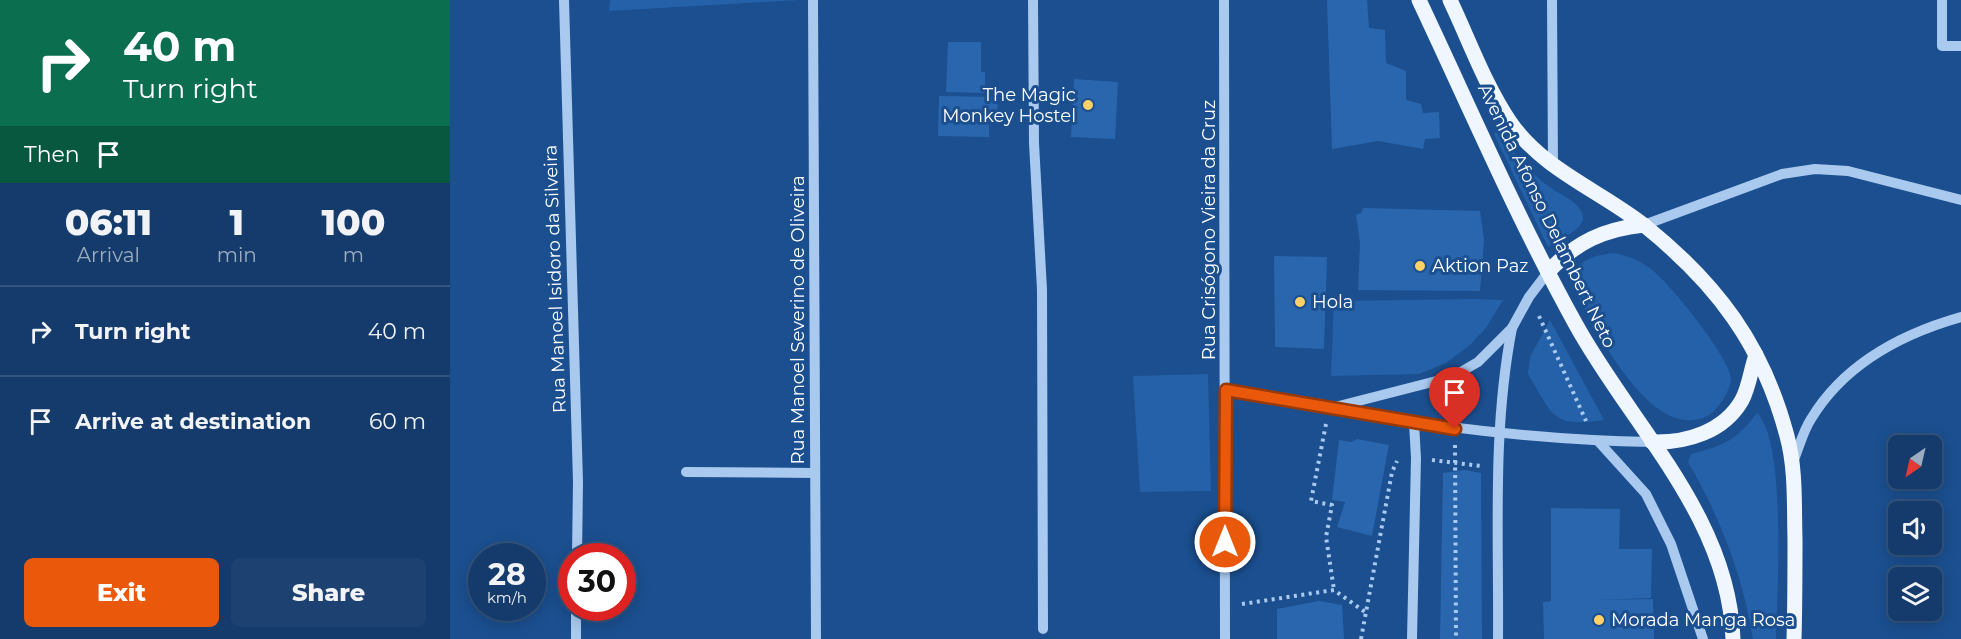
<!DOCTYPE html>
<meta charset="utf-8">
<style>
body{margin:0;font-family:Montserrat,sans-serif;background:#1d4271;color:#f1f3f6;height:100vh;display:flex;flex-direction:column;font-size:22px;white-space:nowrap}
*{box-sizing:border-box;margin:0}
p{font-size:20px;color:#9dadc1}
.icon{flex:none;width:33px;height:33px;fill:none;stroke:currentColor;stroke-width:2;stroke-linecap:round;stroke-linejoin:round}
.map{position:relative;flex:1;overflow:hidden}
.sheet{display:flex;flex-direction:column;background:#143b6b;width:450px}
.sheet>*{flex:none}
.hud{background:#0b6e4f;color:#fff;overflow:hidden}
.needle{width:39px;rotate:214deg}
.tools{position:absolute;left:1438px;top:435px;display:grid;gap:12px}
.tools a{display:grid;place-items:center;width:54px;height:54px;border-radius:9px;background:#143b6b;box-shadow:0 3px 15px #0003,0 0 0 2px #33557e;font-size:30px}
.speed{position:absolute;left:18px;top:543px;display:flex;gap:12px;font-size:30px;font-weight:700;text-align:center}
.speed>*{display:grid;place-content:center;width:78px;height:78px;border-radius:50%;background:#143b6b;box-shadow:0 3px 15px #0003,0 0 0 2px #33557e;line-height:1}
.speed small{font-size:15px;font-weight:400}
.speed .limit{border:9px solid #d22;background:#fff;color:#111}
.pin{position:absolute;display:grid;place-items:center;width:51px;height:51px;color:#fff;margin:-62px -26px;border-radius:50% 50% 50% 0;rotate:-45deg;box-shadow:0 0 6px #0007}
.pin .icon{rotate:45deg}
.me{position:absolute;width:66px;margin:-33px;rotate:0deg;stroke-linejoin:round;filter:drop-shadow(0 0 4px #0008)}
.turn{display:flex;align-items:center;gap:21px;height:126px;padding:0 24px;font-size:27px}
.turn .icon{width:78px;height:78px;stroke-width:2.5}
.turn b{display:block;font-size:42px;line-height:51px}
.then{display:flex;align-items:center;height:57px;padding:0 24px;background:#0003;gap:12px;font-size:22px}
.eta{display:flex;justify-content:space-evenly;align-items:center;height:102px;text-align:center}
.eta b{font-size:36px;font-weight:800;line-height:42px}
.cta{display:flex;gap:12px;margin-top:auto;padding:12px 24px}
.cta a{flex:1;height:69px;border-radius:9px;background:#ea580c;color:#fff;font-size:24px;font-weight:800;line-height:69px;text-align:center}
.cta a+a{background:#1d4271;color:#f1f3f6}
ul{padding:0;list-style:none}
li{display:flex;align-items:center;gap:18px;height:90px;padding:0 24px;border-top:2px solid #33557e}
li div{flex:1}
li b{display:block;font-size:22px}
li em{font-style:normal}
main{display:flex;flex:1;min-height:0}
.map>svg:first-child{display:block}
.green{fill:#2461a8}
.building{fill:#2a66ad}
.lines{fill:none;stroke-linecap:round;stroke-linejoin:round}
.path{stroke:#a9c9ee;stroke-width:4;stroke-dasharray:3 4.5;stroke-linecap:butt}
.minor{stroke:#a9c9ee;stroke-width:10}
.major{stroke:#f0f6ff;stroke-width:15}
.route-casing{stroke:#983908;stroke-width:15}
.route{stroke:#ea580c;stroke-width:10}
.poi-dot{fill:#ffd166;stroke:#1b4f8f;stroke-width:2}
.labels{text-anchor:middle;stroke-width:6;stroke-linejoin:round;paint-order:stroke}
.poi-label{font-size:18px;fill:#fff;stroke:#1b4f8f;text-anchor:start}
.street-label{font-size:18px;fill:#fff;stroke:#1b4f8f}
</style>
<main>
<section class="sheet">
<div class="hud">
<div class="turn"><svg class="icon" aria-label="right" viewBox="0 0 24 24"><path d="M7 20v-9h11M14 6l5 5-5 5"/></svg><div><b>40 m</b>Turn right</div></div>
<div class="then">Then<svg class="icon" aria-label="arrive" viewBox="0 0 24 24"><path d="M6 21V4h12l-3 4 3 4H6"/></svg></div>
</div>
<div class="eta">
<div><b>06:11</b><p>Arrival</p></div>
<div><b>1</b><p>min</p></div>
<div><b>100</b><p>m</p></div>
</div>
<ul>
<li><svg class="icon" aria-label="right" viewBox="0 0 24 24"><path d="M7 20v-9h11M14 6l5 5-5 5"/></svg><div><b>Turn right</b></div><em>40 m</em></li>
<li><svg class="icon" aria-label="arrive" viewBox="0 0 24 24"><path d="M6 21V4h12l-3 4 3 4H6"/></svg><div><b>Arrive at destination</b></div><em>60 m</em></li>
</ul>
<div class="cta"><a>Exit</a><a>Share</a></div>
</section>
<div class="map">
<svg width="1511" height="639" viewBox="0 0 1511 639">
<rect width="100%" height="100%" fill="#1b4f8f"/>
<g class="green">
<polygon points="160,0 350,0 159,11"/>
<path d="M1046 132C1063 151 1080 174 1101 188 1110 194 1135 205 1133 219 1130 232 1108 240 1098 247L1044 134Z"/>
<path d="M1164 253C1178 256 1190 260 1201 269 1219 282 1281 359 1281 379 1280 391 1268 411 1257 416 1199 445 1140 319 1120 280V274C1133 259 1145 255 1164 253Z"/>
<polygon points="1026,299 1053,300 1036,328 1020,345 996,363 969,374 881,376 884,301"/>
<path d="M1100 320 1154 420C1101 428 1103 415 1078 374L1080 357Z"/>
<polygon points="758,374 761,491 690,492 683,376"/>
<path d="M1307 413C1337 442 1327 596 1326 639H1303C1293 576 1270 517 1238 462L1241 454C1273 446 1287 440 1307 413Z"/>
</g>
<g class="building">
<polygon points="877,0 917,0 919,28 935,30 936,63 956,71 956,100 971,104 973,113 989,112 990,138 975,139 973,149 928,141 882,149"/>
<polygon points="498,42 531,42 531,72 535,72 535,93 496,92"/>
<polygon points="624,79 668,82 665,139 621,137"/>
<polygon points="489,96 548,97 547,118 539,118 539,137 488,136"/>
<polygon points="913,208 1030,211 1034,240 1030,291 908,290 910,243 906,215 911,213"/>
<polygon points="824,256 877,257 874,349 825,347"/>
<polygon points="907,439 939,445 922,536 887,527 895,502 882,500 889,440 902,442"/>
<polygon points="1015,470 1031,473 1032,639 990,639 993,473"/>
<polygon points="1101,508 1170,509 1169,549 1202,549 1201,598 1146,600 1203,599 1204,639 1094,639 1093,602 1101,601"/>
<polygon points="869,601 892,605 894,639 827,639 827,609"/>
</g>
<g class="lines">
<g class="path">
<polyline points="1089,316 1136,421"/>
<polyline points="876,424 861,501 882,505 876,537 884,590"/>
<polyline points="1005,445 1006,639"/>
<polyline points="982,460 1031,466"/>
<polyline points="792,604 884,590 915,612"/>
<polyline points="911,639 942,472 947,461"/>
</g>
<g class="minor">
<polyline points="114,0 128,482 127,556"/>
<polyline points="363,0 366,639"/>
<polyline points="583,0 584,143 592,290 593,629"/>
<polyline points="774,0 775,639"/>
<polyline points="1102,0 1103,165"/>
<polyline points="1492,0 1492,46 1511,46"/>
<polyline points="1194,225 1332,174 1365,169 1398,171 1511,200"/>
<path d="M776 390C917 417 1058 440 1202 442"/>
<polyline points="885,407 1002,377 1028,362 1062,328 1079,297 1098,272"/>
<polyline points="1148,441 1196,494 1221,544 1253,639"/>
<path d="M1343 462C1349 448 1353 431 1361 419 1394 364 1451 334 1511 317"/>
<polyline points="236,472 365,473"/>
<polyline points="126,639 126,608"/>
<polyline points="962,639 966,458 964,423"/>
<path d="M1048 639C1049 535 1042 431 1062 328"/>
</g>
<g class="major">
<path d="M969 0C1020 108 1067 218 1125 323 1180 424 1279 516 1283 639"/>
<path d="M1000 0C1019 40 1035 85 1060 122 1093 170 1151 191 1195 226 1267 284 1313 345 1337 436 1346 469 1344 505 1345 539 1345 573 1345 606 1344 639"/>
<path d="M1098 272C1126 242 1154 229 1194 225"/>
<path d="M1202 442C1236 443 1274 432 1292 400 1299 387 1301 369 1306 355"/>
</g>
</g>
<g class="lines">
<defs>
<polyline id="route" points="775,542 776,390 1005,429"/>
</defs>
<use href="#route" class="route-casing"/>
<use href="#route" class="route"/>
</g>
<g class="poi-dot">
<circle cx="638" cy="105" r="6"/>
<circle cx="970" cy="266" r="6"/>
<circle cx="850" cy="302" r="6"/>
<circle cx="1149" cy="620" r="6"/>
</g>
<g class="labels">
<g class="poi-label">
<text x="626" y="101" text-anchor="end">The Magic<tspan x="626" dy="21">Monkey Hostel</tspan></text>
<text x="982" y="272">Aktion Paz</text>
<text x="862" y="308">Hola</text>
<text x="1161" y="626">Morada Manga Rosa</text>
</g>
<g class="street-label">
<text transform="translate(1097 216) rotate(64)" y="6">Avenida Afonso Delambert Neto</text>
<text transform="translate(759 230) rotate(-90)" y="6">Rua Crisógono Vieira da Cruz</text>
<text transform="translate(105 279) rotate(-92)" y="6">Rua Manoel Isidoro da Silveira</text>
<text transform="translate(348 320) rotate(-90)" y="6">Rua Manoel Severino de Oliveira</text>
</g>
</g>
</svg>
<div class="tools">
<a><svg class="needle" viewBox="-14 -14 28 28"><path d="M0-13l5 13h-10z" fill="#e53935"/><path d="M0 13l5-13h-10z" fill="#9dadc1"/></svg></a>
<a><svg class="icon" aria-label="sound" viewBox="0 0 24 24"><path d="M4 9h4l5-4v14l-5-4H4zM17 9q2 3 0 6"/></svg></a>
<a><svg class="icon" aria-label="layers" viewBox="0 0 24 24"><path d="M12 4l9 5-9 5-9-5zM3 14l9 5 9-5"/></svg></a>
</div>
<div class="speed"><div>28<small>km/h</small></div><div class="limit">30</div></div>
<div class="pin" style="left:1005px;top:429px;background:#d93025"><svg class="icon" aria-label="arrive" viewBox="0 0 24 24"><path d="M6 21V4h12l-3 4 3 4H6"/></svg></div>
<svg class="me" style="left:775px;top:542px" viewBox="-20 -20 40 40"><circle r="17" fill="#ea580c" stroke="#fff" stroke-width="3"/><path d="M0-11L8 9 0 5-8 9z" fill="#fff"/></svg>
</div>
</main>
